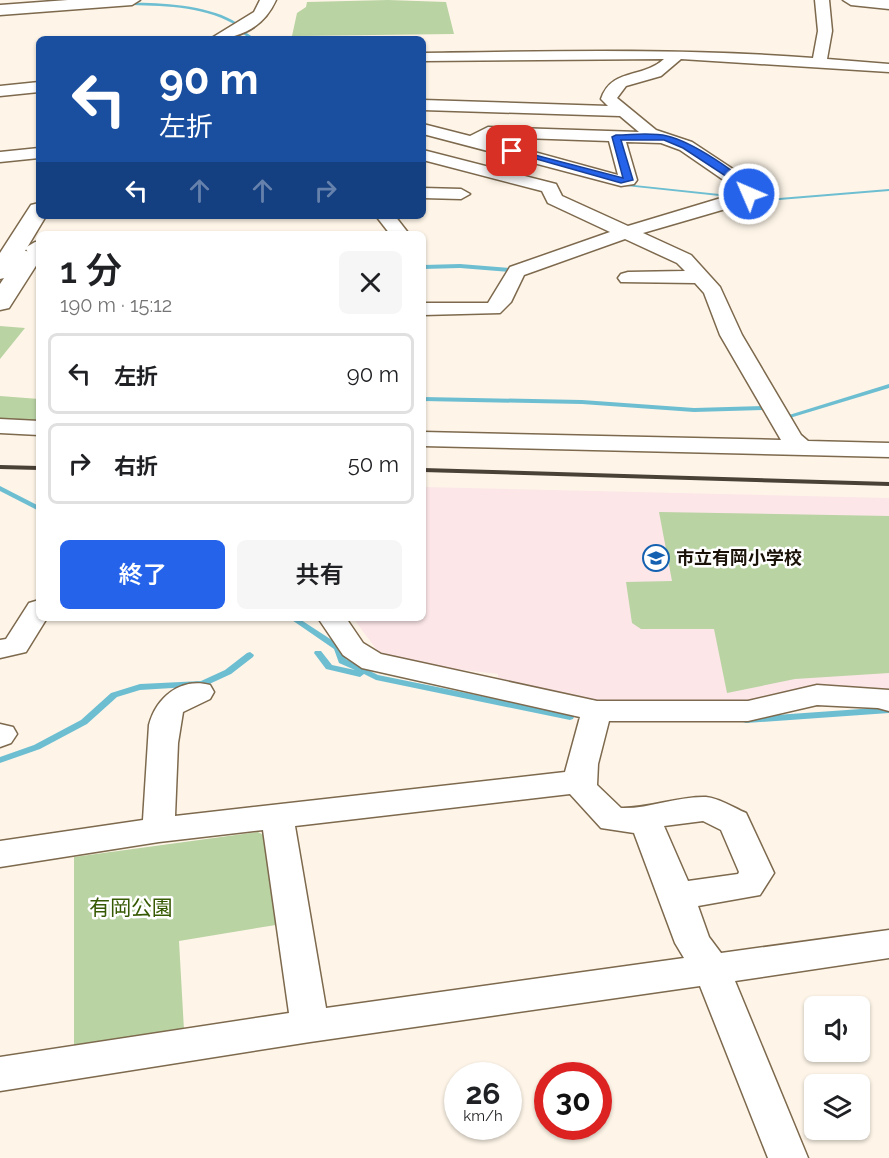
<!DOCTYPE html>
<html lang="ja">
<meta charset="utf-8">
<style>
body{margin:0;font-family:Raleway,"Noto Sans JP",sans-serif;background:#f6f6f6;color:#202124;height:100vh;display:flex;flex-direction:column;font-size:22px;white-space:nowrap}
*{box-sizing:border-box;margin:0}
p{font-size:20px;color:#757577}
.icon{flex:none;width:33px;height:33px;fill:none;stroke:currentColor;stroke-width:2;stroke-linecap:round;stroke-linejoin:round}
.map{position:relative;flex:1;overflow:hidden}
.sheet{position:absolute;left:36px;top:231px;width:390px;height:390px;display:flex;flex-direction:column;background:#fff;border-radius:9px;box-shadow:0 2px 4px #0004}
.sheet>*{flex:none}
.banner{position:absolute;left:36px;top:36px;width:390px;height:183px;border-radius:9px;box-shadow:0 2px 4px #0004;background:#1a4fa0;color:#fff;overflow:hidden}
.buttons{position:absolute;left:804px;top:996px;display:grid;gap:12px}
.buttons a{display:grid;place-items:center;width:66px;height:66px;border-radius:9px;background:#fff;box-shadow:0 2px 4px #0004;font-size:30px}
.speed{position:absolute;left:444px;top:1062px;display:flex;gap:12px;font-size:30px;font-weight:700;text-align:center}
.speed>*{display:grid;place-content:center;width:78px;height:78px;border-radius:50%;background:#fff;box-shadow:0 2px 4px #0004;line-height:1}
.speed small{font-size:15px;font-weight:400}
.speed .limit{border:9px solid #d22;background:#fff;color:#111}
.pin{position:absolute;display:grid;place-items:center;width:51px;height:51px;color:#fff;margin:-26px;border-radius:12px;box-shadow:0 3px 9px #0006}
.me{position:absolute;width:66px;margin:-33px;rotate:315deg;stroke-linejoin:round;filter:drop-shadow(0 0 4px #0008)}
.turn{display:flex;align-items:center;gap:21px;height:126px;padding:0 24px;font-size:27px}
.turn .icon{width:78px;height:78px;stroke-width:2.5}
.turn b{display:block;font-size:42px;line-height:51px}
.lanes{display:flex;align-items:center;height:57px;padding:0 24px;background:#0003;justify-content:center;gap:30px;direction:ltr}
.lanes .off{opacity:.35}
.round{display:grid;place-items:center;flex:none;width:63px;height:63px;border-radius:9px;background:#f6f6f6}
.head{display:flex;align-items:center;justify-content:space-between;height:102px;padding:0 24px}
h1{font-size:36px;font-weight:600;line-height:45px}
.action{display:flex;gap:12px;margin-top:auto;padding:12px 24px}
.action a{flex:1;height:69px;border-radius:9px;background:#2563eb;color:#fff;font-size:24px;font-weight:600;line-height:69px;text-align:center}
.action a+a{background:#f6f6f6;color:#202124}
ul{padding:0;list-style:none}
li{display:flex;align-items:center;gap:18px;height:81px;margin:0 12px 9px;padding:0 12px;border:3px solid #e0e0e0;border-radius:9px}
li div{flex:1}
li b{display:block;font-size:22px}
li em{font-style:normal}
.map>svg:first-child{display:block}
.education{fill:#fce6e8}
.green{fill:#b9d3a3}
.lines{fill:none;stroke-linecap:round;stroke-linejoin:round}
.stream{fill:#6ebed2;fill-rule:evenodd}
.street-casing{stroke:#7d694d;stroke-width:3}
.secondary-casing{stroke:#7d694d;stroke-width:3}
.street{fill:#fff;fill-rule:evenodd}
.secondary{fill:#fff;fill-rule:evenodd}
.rail{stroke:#494136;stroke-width:4}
.route{fill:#2563eb;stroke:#184099;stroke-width:1.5}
.labels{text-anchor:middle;stroke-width:5;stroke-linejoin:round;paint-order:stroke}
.poi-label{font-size:18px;font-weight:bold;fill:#1a1208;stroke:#fff;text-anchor:start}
.near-park-label{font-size:21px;fill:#365903;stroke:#fff}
</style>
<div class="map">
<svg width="889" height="1158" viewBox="0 0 889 1158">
<rect width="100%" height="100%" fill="#fef5e8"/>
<polygon class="education" points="423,487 889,498 889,689 806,691 759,705 599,708 497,688 498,674 385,661 353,618 423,618"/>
<g class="green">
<polygon points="388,0 446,2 454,34 292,36 297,13 306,7 307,2"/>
<polygon points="0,326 25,328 0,359"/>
<polygon points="0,396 39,399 39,422 0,420"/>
<polygon points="659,512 889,516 889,673 795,679 727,693 714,629 641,629 632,623 626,582 672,581"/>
<polygon points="258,832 269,838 282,924 179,941 184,1030 74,1049 74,857"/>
</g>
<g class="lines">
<g class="stream">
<path d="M126 3C158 2 210 5 237 23L234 24C200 5 161 6 125 5Z"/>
<polygon points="243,32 245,32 256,39 251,39 243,34"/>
<polygon points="615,183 767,199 889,189 889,191 767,201 617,185 615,184"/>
<polygon points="460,264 510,268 513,270 510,272 460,268 423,269 423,265"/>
<polygon points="889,384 889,388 793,417 791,418 788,416 789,415"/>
<polygon points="423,397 582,400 694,408 763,406 766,408 763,410 694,412 582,404 423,401"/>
<polygon points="0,486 39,506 39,511 0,491"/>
<polygon points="289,618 298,618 341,646 346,659 378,675 570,714 573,715 574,717 573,719 570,720 376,680 364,674 360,677 326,669 314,653 315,651 321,651 332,665 355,670 339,663 334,649"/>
<polygon points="250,652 254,655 253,657 231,674 205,686 140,690 117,697 87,724 40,749 0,763 0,757 34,745 81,720 111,693 140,684 201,681 225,670 247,653"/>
<polygon points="889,707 889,713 746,723 743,722 742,720 743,718 746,717"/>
</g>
<defs>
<g id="street">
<path d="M815 0H829L832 31 827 59 889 64V72L681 59 661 76 626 86 617 98 656 130 692 142 751 181 759 192 753 201 643 233 691 255 720 287 742 335 801 435 808 441 889 443V457L423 446V432L781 440 720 335 704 293 695 283 621 282 618 278 621 274 628 272 685 271 677 263 625 239 524 275 511 302 500 313 423 315V303H488L510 267 610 232 548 203 542 191 423 160V150L556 184 562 196 628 226 741 192 680 150 661 143 626 142 637 180 634 184 621 186 423 134V124L470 136 488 127 639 132 620 116 423 110V100L608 106 601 99C611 68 642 79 664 59L423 61V53C553 51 683 48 813 58L818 31ZM491 137 609 141 618 175 487 139Z"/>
<polygon points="39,82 39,92 0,96 0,86"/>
<polygon points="39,148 39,158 0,162 0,152"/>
<polygon points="423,188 461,189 470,194 461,199 423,198"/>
<polygon points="376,216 395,216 409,234 390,234"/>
<polygon points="35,242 39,242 39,254 28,252 25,248"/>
<polygon points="0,419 39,421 39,435 0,433"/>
<polygon points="39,600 39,618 47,618 26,652 0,658 0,640 6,639 29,603"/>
<path d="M318 618H346L363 643 381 654 597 701H748L817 685 889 690V711L878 708 817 705 748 721H609L598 764 597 785 621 808C649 809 677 796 706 797 719 798 734 808 746 813L774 873 760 895 698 906 709 937 721 953 889 930V958L735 981 808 1158H768L700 986 310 1042 0 1091V1057L289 1013 263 830 159 842 0 867V841L143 820 149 725C156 698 180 677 210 685L214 692 210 699 183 712 178 743 175 816 565 772 580 717 362 668 343 655ZM570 794 601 828 634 833 675 943 684 958 326 1008 295 826ZM703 821 721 830 739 872 738 874 688 881 664 826Z"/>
<polygon points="0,724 13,727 17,734 11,743 0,747"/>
</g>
<g id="secondary">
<polygon points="68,0 140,0 132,5 0,15 0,5"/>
<path d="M260 0H276C264 27 240 39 210 39L254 12Z"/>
<polygon points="843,0 889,0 889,9 851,5"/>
<polygon points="39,203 39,216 46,216 25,251 38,252 39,261 9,308 0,310 0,284 4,278 0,279 0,253 31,205"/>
</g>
</defs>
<use href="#street" class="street-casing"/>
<use href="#secondary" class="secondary-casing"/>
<use href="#street" class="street"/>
<use href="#secondary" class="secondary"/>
<g class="rail">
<polyline points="0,467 39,468"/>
<polyline points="423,470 889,484"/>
</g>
</g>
<path class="route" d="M616 135C632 135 651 132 667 136 689 141 745 174 753 194L746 196 741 186 683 148 664 140H621L633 180 621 183 508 151 512 149 623 178 612 137Z"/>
<defs>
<symbol id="school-ring" viewBox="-11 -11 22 22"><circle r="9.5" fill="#fff" stroke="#1361b0" stroke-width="1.5"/><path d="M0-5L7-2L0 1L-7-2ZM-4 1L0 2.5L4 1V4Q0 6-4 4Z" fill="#1361b0"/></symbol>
</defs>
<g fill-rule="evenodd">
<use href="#school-ring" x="641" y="543" width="30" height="30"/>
</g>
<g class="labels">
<g class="poi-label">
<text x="676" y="564">市立有岡小学校</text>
</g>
<g class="near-park-label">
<text x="131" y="915">有岡公園</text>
</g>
</g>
</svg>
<div class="buttons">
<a><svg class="icon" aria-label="sound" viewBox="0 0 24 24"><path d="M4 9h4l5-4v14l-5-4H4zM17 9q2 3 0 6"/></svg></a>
<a><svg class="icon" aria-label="layers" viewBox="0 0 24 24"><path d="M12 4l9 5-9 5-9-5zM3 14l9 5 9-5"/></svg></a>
</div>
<div class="speed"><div>26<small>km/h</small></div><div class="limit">30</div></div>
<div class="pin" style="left:512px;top:151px;background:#d93025"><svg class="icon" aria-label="arrive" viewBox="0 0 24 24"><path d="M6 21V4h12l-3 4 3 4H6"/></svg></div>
<svg class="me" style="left:749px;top:194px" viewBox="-20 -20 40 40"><circle r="17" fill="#2563eb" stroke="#fff" stroke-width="3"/><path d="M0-11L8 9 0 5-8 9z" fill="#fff"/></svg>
<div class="banner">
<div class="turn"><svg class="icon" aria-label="left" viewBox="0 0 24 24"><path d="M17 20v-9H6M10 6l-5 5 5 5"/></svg><div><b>90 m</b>左折</div></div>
<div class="lanes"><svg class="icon" aria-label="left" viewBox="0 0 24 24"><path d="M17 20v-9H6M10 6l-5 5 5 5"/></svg><svg class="icon off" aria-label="ahead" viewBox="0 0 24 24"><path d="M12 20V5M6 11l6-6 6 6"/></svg><svg class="icon off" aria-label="ahead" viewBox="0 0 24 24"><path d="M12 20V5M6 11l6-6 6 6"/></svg><svg class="icon off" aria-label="right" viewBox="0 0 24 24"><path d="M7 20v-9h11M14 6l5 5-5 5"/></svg></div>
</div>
<section class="sheet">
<div class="head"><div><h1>1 分</h1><p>190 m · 15:12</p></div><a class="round"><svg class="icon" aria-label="close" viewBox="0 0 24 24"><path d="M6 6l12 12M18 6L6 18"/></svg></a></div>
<ul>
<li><svg class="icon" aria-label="left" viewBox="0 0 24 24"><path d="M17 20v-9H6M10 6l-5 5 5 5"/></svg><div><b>左折</b></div><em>90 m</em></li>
<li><svg class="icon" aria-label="right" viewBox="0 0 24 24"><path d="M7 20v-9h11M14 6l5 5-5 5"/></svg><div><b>右折</b></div><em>50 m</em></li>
</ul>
<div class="action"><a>終了</a><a>共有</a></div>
</section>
</div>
